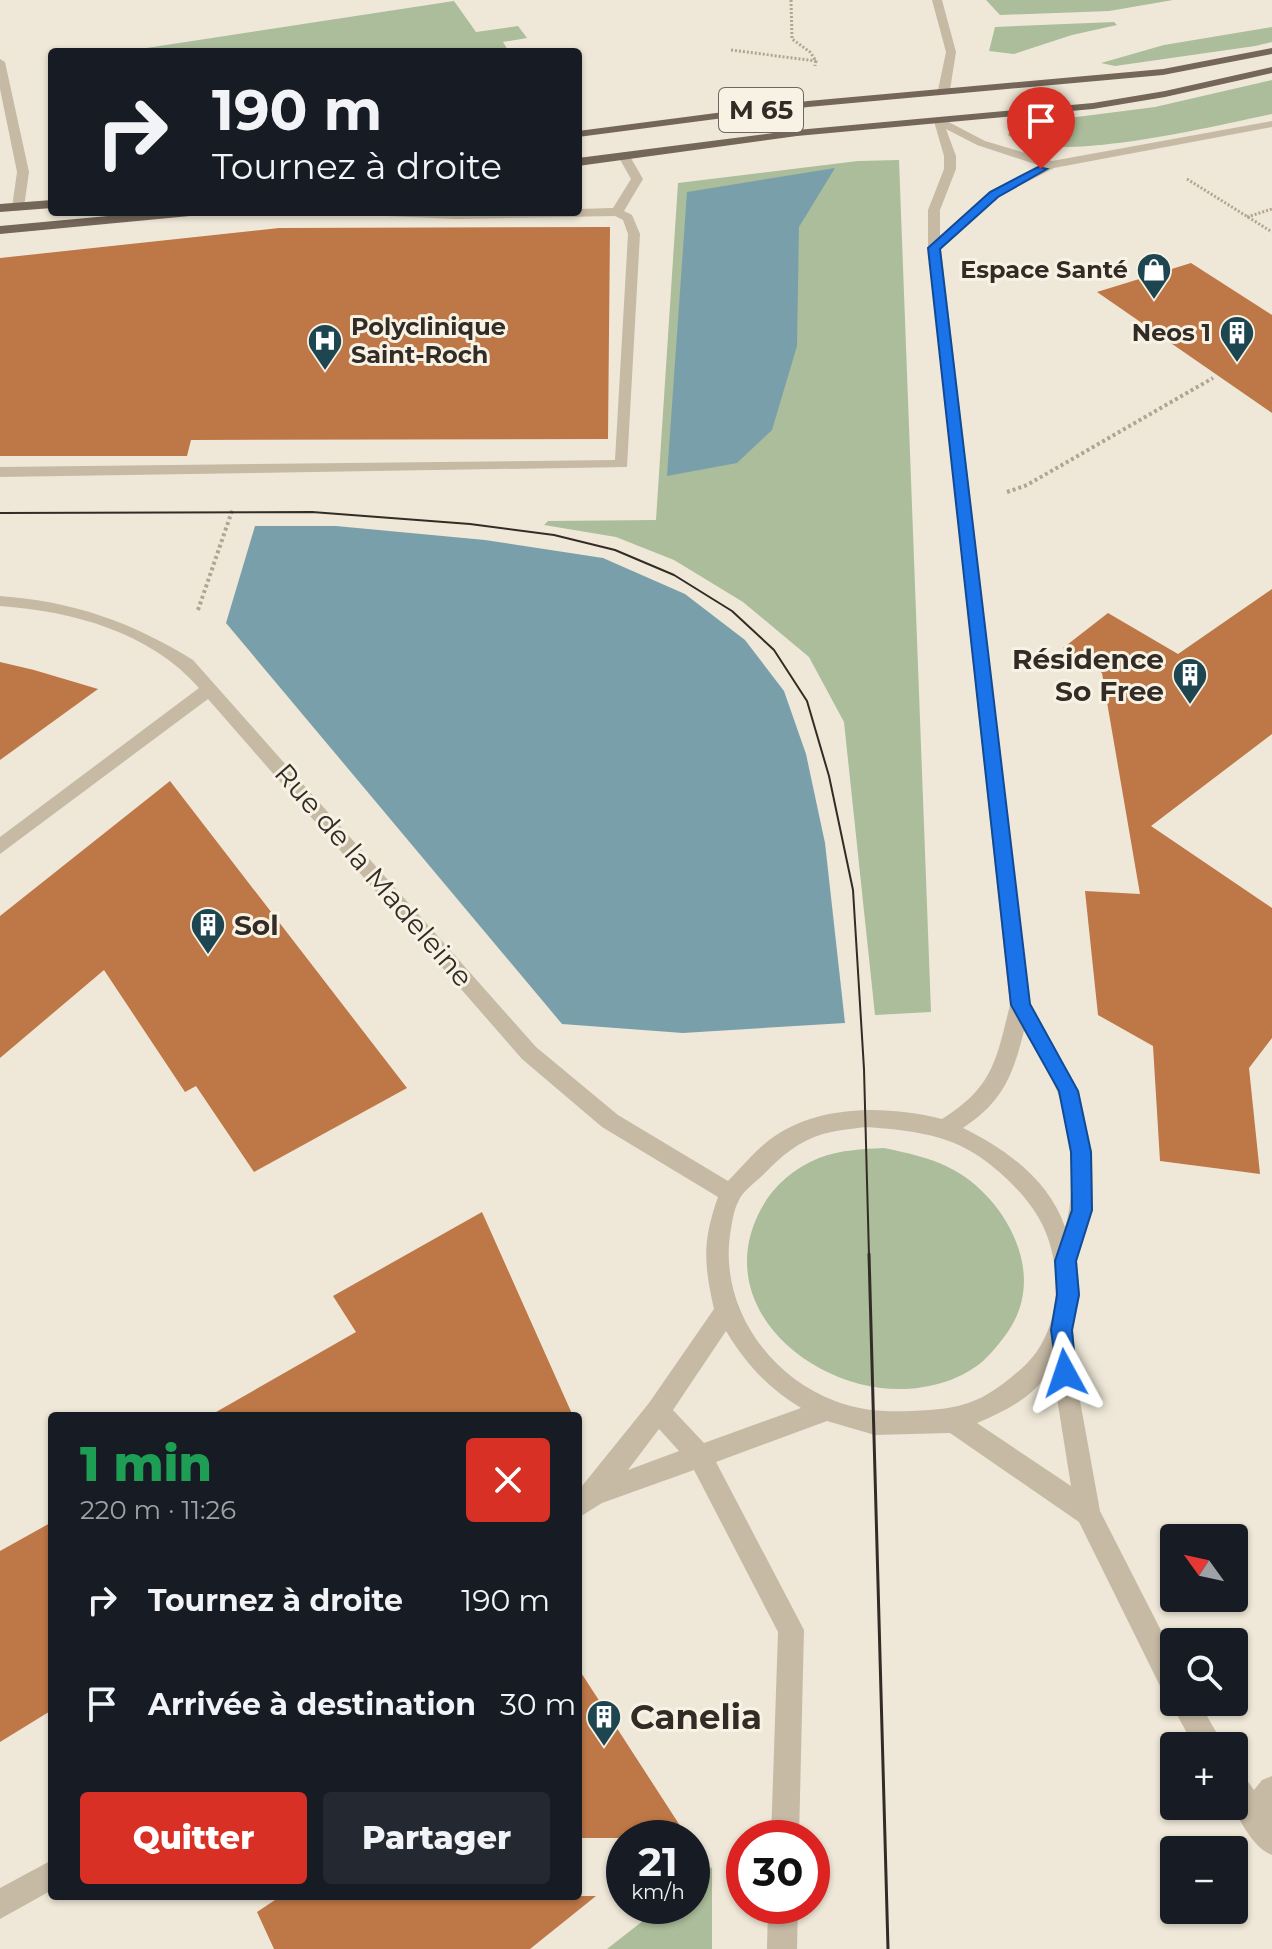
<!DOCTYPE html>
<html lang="fr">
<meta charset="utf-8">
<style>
body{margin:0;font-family:Montserrat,sans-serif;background:#242831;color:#f1f3f6;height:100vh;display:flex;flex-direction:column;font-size:30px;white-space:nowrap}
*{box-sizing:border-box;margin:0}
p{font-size:26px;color:#9ea1a6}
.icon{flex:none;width:44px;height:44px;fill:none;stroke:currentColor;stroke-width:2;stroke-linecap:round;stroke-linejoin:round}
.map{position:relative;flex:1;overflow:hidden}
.details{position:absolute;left:48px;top:1412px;width:534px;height:488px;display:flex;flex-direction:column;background:#171b24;border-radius:8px;box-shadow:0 2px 6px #0004}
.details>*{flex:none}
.guide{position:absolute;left:48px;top:48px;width:534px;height:168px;border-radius:8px;box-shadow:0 2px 6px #0004;background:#171b24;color:#f1f3f6;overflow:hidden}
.needle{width:52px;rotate:303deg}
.fabs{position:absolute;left:1160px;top:1524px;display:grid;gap:16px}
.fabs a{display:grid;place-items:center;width:88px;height:88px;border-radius:8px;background:#171b24;box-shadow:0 2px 6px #0004;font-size:40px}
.speed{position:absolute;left:606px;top:1820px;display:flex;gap:16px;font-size:40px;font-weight:700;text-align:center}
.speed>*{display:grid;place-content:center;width:104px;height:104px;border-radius:50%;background:#171b24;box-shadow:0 2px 6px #0004;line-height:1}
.speed small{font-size:20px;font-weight:400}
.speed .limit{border:12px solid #d22;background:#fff;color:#111}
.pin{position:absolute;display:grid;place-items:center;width:68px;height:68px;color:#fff;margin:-82px -34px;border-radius:50% 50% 50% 0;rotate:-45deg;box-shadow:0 0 8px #0007}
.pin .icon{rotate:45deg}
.me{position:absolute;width:88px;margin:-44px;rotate:355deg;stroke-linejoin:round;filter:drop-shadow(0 0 6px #0008)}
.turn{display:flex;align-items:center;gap:28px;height:168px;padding:0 32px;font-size:36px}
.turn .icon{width:104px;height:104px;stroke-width:2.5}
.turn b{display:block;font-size:56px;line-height:68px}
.round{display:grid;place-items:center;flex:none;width:84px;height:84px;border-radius:8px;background:#242831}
.summary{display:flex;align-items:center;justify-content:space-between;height:136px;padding:0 32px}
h1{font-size:48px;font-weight:800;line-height:60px;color:#1e9e55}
.button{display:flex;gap:16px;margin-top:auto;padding:16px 32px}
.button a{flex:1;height:92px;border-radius:8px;background:#d93025;color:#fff;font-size:32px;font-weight:800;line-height:92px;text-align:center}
.button a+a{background:#242831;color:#f1f3f6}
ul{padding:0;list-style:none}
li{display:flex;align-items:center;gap:24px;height:104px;padding:0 32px}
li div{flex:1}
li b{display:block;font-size:30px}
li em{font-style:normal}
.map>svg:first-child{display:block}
.green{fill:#abbd9a}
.water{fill:#79a0aa}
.building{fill:#be7747}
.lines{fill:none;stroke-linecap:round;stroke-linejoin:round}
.path-far1{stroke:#b2a490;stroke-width:3;stroke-dasharray:2 2;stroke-linecap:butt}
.path{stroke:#b2a490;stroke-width:4;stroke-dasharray:3 3;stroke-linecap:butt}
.lane{fill:#c6baa5;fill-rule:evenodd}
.street{fill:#c6baa5;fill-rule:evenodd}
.primary{fill:#746658;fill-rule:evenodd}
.tram-far1{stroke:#332c26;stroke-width:2}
.tram{stroke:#332c26;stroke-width:3}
.route{fill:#1a73e8;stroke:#114b97;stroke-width:2}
.labels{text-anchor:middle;stroke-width:6;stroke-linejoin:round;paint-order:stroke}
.far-poi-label{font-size:24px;font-weight:bold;fill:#332c26;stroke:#f7f2e4;text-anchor:end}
.shield{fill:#f7f2e4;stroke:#6e675f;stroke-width:2}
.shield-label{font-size:26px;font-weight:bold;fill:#332c26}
.poi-label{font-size:28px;font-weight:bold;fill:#332c26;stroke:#f7f2e4;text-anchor:end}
.street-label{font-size:28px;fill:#332c26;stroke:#f7f2e4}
.near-poi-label{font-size:34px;font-weight:bold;fill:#332c26;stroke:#f7f2e4;text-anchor:start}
</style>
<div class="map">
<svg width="1272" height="1949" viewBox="0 0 1272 1949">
<rect width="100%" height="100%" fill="#efe8d8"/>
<g class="green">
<polygon points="986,0 1173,0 1109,11 1000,15"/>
<polygon points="454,1 476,32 518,26 527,38 503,42 509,52 120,52"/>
<polygon points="1114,22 1117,25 1072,35 1014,54 989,51 995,27"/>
<polygon points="1272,27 1272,42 1255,46 1115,66 1101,63 1164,45"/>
<path d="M1272 80V114C1223 124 1045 168 1008 135L1012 129 1022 124 1155 107Z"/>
<polygon points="899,160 931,1012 875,1015 844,722 809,657 743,602 674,560 616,537 544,525 548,521 656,520 678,183 858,161"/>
<path d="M884 1148C907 1153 928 1157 948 1167 996 1190 1037 1253 1020 1307 1014 1326 1003 1339 991 1353 970 1377 935 1388 904 1389 812 1392 709 1306 761 1209 773 1186 794 1168 819 1158 840 1150 862 1149 884 1148Z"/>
<polygon points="712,1867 712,1949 607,1949 662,1906 692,1906 692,1882"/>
</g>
<g class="water">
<polygon points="835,168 799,227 797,346 772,430 737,463 667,476 687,192"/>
<polygon points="255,526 336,526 485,540 603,558 685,594 745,640 784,691 806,754 825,843 845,1023 683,1033 562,1024 226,623"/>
</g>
<g class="building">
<polygon points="610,227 608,439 191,440 187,456 0,456 0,258 279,228"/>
<polygon points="1191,263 1272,315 1272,413 1097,292"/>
<polygon points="1272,589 1272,734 1151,826 1272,908 1272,1038 1249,1068 1260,1174 1160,1161 1153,1046 1098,1015 1085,891 1140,894 1102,673 1063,648 1108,613 1178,654"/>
<polygon points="0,662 34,670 98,689 0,760"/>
<polygon points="170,781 407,1088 254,1172 196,1086 185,1092 104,970 0,1058 0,916"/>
<polygon points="482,1212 573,1416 209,1416 356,1332 333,1296"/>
<polygon points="52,1522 52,1710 0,1742 0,1551"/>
<polygon points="578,1668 688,1838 578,1838"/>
<polygon points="281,1896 596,1896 530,1949 274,1949 257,1912"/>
</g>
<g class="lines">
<g class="path-far1">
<polyline points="791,0 792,39 810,52 816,61 815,66"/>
<polyline points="731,50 816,61"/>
<polyline points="1187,179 1272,232"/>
<polyline points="1247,217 1272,209"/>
</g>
<g class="path">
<polyline points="1007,492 1027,485 1213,378"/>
<polyline points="198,610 233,508"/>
</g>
<polygon class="lane" points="624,152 628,153 643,179 624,211 632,215 640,234 627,467 0,477 0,467 615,460 628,234 623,220 615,216 456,219 387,216 381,212 578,212 578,209 613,208 631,179 618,156"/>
<g class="street">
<polygon points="932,0 942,0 956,52 950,90 944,93 938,90 946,52"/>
<polygon points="0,59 5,62 29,172 24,207 18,211 12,207 17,172 0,89"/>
<path d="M933 118H941L985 141 1052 161 1272 121V127L1054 168 998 197 941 249 1030 1005 1079 1091 1092 1152 1093 1210 1077 1261 1080 1295 1073 1330 1079 1395 1100 1511 1174 1656V1702H1199L1224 1746H1194L1170 1702 1172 1697 1164 1694 1079 1522 950 1433 875 1435 827 1421 716 1462 804 1630 799 1838H771L778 1632 694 1470 602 1503 578 1518V1491L649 1403 714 1309C704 1264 702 1242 718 1197L602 1127 522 1059 208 699 0 854V837L199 688C150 632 72 611 0 606V596C72 601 132 622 193 660L536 1047 618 1115 728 1181C741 1168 754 1152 768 1141 815 1104 887 1105 942 1119 993 1087 996 1061 1010 1005L928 248V210L944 169V156ZM946 129 977 145 1041 166 990 191 940 236V210L956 169V156ZM1024 1031C1035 1050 1049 1070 1057 1091 1071 1127 1077 1191 1065 1227 1049 1180 1006 1149 963 1128 1003 1102 1013 1075 1024 1031ZM865 1127C906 1130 945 1133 980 1157 1004 1174 1029 1198 1042 1224 1064 1269 1062 1334 1021 1369 982 1403 964 1409 912 1411 885 1412 861 1411 835 1401 768 1376 720 1306 730 1235 732 1224 733 1211 739 1200 744 1190 756 1182 764 1174 781 1156 799 1141 823 1134 837 1130 851 1129 865 1127ZM726 1331C746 1364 768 1388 801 1408L704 1443 673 1410ZM1052 1367 1071 1486 977 1423C1006 1411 1036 1396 1052 1367ZM659 1429 679 1451 628 1470Z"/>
<path d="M1234 1772 1244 1776 1254 1790 1262 1780 1272 1776V1855C1252 1847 1242 1822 1231 1806H1234Z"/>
<polygon points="52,1860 52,1890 0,1919 0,1888"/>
<polygon points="768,1906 798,1906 797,1949 767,1949"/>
</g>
<g class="primary">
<polygon points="1272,48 1272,54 1163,75 808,107 578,137 578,131 808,101 1163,69"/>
<polygon points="1272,67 1272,73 1165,97 1093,109 797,136 578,166 578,158 797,130 1093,103 1165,91"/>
<polygon points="52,200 52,208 0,212 0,204"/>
<polygon points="151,212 196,212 190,216 0,234 0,226"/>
</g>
<polyline class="tram-far1" points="0,513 312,512 470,524 554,535 615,550 674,575 732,611 774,650 807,701 829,776 853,890 864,1069 869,1256"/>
<polyline class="tram" points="869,1254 888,1949"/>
</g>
<polygon class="route" points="1038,167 1047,169 998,197 940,249 1030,1004 1078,1091 1091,1152 1092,1210 1076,1261 1079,1295 1072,1330 1076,1373 1073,1380 1065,1383 1058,1380 1051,1330 1057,1295 1055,1261 1072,1210 1071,1152 1059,1091 1011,1005 928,248 990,192"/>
<defs>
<symbol id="shop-pin" viewBox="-11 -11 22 30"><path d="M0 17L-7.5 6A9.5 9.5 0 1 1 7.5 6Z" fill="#1e4651" stroke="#f7f2e4"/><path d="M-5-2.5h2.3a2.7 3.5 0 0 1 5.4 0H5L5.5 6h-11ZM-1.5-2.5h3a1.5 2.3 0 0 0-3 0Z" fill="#fff"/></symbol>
<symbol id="building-pin" viewBox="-11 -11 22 30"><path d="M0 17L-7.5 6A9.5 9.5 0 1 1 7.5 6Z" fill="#1e4651" stroke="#f7f2e4"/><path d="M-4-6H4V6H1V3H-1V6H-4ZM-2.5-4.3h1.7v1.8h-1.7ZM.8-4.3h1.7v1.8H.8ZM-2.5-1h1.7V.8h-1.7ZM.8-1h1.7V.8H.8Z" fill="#fff"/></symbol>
<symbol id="hospital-pin" viewBox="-11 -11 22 30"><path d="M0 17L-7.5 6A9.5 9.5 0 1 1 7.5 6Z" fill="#1e4651" stroke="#f7f2e4"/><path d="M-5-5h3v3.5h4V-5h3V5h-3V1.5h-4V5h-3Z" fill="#fff"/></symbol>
</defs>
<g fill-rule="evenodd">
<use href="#shop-pin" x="1134" y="250" width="40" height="54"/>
<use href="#building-pin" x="1217" y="313" width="40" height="54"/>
<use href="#hospital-pin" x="305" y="321" width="40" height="54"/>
<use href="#building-pin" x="1170" y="655" width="40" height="54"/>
<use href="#building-pin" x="188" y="905" width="40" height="54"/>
<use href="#building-pin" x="584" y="1697" width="40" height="54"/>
</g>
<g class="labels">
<g class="far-poi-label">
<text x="1128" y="278">Espace Santé</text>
<text x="351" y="335" text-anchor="start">Polyclinique<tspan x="351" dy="28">Saint-Roch</tspan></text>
<text x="1211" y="341">Neos 1</text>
</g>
<rect class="shield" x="719" y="88" width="84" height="44" rx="6"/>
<g class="shield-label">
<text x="761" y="119">M 65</text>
</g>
<g class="poi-label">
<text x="1164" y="669">Résidence<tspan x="1164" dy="32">So Free</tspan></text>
<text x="234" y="935" text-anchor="start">Sol</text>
</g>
<g class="street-label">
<text transform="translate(374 875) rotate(49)" y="10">Rue de la Madeleine</text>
</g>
<g class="near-poi-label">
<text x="630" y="1729">Canelia</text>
</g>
</g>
</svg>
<div class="fabs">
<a><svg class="needle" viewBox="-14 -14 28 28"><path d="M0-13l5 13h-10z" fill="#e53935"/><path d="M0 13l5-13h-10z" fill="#9ea1a6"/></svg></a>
<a><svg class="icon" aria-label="search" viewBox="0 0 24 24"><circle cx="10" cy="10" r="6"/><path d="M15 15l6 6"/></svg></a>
<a>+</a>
<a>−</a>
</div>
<div class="speed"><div>21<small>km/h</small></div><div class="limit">30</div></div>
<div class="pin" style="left:1041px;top:169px;background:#d93025"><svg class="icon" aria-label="arrive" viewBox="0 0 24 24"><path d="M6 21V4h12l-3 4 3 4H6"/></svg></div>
<svg class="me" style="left:1065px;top:1373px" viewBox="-20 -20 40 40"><path d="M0-17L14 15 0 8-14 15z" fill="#1a73e8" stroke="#fff" stroke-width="4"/></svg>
<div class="guide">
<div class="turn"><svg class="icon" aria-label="right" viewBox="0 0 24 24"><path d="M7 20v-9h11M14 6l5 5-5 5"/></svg><div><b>190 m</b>Tournez à droite</div></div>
</div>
<section class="details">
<div class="summary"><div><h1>1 min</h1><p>220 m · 11:26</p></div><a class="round" style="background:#d93025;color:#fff"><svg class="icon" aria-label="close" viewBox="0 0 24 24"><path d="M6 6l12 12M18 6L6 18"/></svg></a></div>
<ul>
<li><svg class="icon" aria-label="right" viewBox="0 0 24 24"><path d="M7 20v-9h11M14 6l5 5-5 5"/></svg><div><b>Tournez à droite</b></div><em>190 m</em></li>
<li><svg class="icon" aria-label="arrive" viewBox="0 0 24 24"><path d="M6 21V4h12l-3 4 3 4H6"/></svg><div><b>Arrivée à destination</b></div><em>30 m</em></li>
</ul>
<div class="button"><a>Quitter</a><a>Partager</a></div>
</section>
</div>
